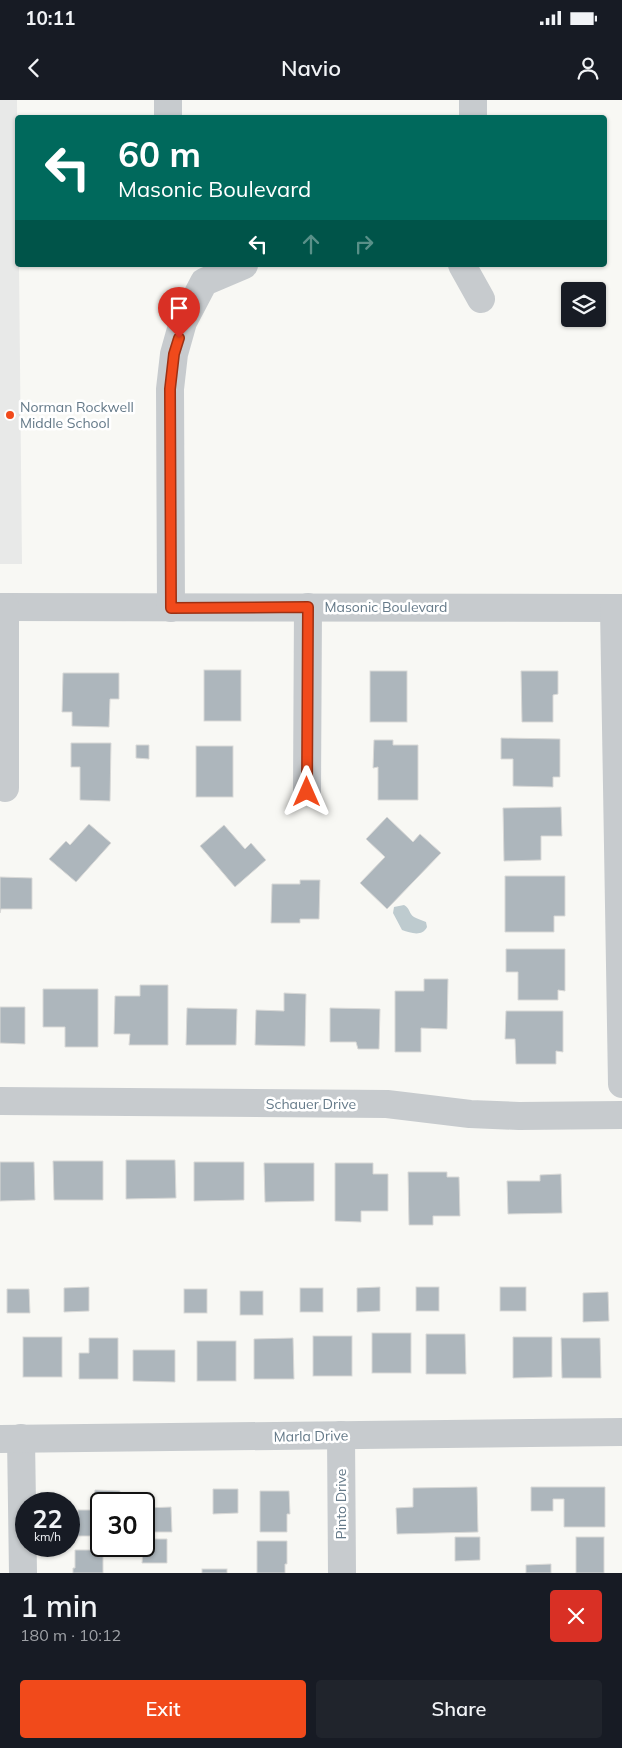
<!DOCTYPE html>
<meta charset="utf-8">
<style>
body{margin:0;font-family:Mulish,sans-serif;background:#20242c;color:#f1f3f6;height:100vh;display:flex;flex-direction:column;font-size:19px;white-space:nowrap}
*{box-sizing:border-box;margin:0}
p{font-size:16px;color:#9ea1a6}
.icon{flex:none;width:28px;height:28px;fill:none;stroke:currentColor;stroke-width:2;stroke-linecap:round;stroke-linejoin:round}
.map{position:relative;height:1473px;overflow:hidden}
.details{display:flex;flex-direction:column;background:#171b24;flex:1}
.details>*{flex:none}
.top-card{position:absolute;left:15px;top:15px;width:592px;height:152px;border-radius:5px;box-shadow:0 1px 4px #0004;background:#00695c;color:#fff;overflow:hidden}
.buttons{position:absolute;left:561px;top:182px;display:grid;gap:10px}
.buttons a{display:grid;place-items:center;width:45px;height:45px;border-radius:5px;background:#171b24;box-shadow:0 1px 4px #0004;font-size:25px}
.speed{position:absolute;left:15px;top:1392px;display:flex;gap:10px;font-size:25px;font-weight:700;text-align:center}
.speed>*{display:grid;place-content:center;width:65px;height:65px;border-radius:50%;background:#171b24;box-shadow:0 1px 4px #0004;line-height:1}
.speed small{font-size:12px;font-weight:400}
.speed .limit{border:2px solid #111;border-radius:8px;background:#fff;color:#111}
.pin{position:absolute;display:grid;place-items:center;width:42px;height:42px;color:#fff;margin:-51px -21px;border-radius:50% 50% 50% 0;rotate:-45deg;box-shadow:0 0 5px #0007}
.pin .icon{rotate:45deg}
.me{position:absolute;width:55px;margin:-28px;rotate:0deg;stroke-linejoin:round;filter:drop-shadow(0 0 4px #0008)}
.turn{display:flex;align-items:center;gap:18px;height:105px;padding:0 20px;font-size:22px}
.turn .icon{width:65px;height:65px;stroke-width:2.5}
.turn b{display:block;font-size:35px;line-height:42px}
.lanes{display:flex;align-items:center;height:48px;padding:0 20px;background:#0003;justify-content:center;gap:25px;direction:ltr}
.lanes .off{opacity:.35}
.round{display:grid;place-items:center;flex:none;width:52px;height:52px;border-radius:5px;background:#20242c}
.summary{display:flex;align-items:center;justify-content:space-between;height:85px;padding:0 20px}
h1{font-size:30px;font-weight:600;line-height:38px}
.cta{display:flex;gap:10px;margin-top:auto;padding:10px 20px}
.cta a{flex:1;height:58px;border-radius:5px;background:#f14a1b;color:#fff;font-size:20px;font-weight:600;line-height:58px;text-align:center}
.cta a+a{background:#20242c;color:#f1f3f6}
.status{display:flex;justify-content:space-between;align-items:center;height:35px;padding:0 25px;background:#171b24;direction:ltr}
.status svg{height:14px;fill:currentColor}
header{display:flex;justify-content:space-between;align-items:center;height:65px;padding:0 20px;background:#171b24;font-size:22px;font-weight:600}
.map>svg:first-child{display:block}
.built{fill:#e8e9e8}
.water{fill:#becbcf}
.building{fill:#adb6bc;stroke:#d9d9d7}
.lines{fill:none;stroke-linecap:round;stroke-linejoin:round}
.minor{stroke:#c7cbce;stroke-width:28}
.route-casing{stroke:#9d3012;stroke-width:12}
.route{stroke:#f14a1b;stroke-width:9}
.poi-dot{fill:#f14a1b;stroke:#fff;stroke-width:2}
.labels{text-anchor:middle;stroke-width:5;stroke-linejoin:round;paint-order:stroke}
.poi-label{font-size:14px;fill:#647988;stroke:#fff;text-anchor:start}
.street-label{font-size:14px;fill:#647988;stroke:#fff}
</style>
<div class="status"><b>10:11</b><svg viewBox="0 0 49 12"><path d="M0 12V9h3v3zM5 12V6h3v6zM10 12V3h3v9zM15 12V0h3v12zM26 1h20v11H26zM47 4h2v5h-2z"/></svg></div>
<header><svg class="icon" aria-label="back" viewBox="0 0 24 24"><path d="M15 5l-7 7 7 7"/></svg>Navio<svg class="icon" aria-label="person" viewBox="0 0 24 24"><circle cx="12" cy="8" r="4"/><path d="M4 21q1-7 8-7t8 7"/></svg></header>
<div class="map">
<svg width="622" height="1473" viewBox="0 0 622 1473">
<rect width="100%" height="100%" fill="#f8f8f4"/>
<polygon class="built" points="0,0 17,0 18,165 19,165 22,464 0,464"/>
<path class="water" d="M404 805C410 808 409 814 414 817 417 819 422 820 426 822L427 827C422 837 411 833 402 830L393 813 394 807Z"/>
<g class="building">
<rect x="204" y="570" width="37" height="51"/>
<rect x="370" y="571" width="37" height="51"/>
<polygon points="521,571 558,571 558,594 553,595 553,622 522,622"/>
<polygon points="63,573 119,573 119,599 110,599 109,627 72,626 72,612 62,612"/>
<polygon points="501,638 560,639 560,677 553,677 553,687 513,686 513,659 501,659"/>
<polygon points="374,640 393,640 393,645 418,645 418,700 378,700 378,667 373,668"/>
<polygon points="71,643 111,643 110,701 80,700 80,667 71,667"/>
<polygon points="136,645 149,645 149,659 136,658"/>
<rect x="196" y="646" width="37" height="51"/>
<polygon points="561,707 562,736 541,736 541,760 504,761 503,708"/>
<polygon points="387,717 413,742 420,734 441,753 387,809 360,783 385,757 366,739"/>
<polygon points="89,724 111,743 76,782 49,759 66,741 70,745"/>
<polygon points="224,725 245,749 251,743 266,760 235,787 200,746"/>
<polygon points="505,776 565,776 565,816 554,816 554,832 505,832"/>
<polygon points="0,777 32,778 32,809 1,809 0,813"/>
<polygon points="300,780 320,780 319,819 300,819 300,823 271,823 272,784 300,784"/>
<polygon points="506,849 565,849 565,891 558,890 558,900 518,900 518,872 506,872"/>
<polygon points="424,879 448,879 447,929 421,928 421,952 395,952 395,891 424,891"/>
<polygon points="140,885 168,885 168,945 129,945 130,934 114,934 115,896 140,896"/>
<polygon points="43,889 98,889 98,947 65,947 65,927 43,927"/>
<polygon points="284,893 306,894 305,946 255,945 256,910 284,911"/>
<polygon points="0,907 25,907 25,944 0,943"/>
<polygon points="187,908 237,909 236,945 186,945"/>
<polygon points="330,908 380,909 379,949 358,949 356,942 330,942"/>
<polygon points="506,911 563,911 563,952 556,951 556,964 516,964 515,939 505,939"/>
<polygon points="126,1060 175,1060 176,1098 126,1099"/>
<polygon points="53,1061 103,1061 103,1100 54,1100"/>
<polygon points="0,1062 34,1062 35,1100 0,1101"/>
<polygon points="194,1062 244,1062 244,1100 194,1101"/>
<polygon points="264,1063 314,1063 314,1101 265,1102"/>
<polygon points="335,1063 373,1063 373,1074 388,1074 388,1111 361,1111 361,1122 335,1121"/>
<polygon points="408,1072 447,1072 447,1077 459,1077 460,1116 433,1116 433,1125 409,1125"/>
<polygon points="561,1074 562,1113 508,1114 507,1081 540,1081 540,1075"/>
<polygon points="89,1187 89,1211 64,1212 64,1188"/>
<polygon points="380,1187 380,1211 357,1212 357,1188"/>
<rect x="416" y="1187" width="23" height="24"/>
<rect x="500" y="1187" width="26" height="24"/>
<rect x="300" y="1188" width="23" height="24"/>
<polygon points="7,1189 29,1189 30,1213 7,1213"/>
<rect x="184" y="1189" width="23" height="24"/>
<rect x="240" y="1191" width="23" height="24"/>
<polygon points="608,1192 609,1221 583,1222 583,1193"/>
<rect x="372" y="1233" width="39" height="40"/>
<polygon points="426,1234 465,1234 466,1274 426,1274"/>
<rect x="313" y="1236" width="39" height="40"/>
<rect x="23" y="1237" width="39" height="40"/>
<polygon points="513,1237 552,1237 552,1277 513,1278"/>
<polygon points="89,1238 118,1238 118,1279 79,1279 79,1253 89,1253"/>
<polygon points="293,1238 294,1279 254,1279 254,1239"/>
<polygon points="561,1238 600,1238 601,1278 562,1278"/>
<rect x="197" y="1241" width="39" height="40"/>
<polygon points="133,1250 175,1250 175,1282 133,1281"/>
<polygon points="477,1387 478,1432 397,1434 396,1408 413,1407 413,1388"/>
<polygon points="531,1387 605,1387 605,1427 564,1427 564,1399 553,1399 553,1411 531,1411"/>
<polygon points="213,1389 238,1389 238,1413 213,1414"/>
<polygon points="95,1390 120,1391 119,1404 101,1404 101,1436 77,1436 78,1410 94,1410"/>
<polygon points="260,1391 289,1391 290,1414 287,1414 287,1432 260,1432"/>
<polygon points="171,1407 172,1432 147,1432 146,1408"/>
<polygon points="455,1437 480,1437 480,1460 455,1461"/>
<rect x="576" y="1437" width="28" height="36"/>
<polygon points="144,1439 167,1439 167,1463 142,1463"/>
<polygon points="257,1441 287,1441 287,1464 285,1464 285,1473 257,1473"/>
<polygon points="75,1450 103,1450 103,1473 73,1473 73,1468 75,1468"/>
<polygon points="551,1464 551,1473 526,1473 526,1465"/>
<rect x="202" y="1469" width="25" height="4"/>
</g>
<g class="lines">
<g class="minor">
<polyline points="168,0 168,18"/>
<polyline points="473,0 473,18"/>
<polyline points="462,165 481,199"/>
<polyline points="0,507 622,508"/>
<polyline points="171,508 170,289 174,254 183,222 204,182 244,165"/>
<polyline points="614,508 622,984"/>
<polyline points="5,688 5,507"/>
<polyline points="307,692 308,507"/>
<polyline points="0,1001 387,1004 470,1014 519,1016 622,1015"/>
<polyline points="341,1335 342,1473"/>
<polyline points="21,1338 23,1473"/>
<polyline points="0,1339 622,1332"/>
</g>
</g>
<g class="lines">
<defs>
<polyline id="route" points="179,238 174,254 170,289 171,508 308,507 307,692"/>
</defs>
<use href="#route" class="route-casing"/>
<use href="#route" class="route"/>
</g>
<circle class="poi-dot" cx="10" cy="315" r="5"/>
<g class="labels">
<g class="poi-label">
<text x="20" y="312">Norman Rockwell<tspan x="20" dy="16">Middle School</tspan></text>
</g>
<g class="street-label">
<text x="386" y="512">Masonic Boulevard</text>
<text x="311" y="1009">Schauer Drive</text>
<text transform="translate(311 1336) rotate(-1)" y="5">Marla Drive</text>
<text transform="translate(341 1404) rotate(-90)" y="5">Pinto Drive</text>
</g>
</g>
</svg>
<div class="buttons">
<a><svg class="icon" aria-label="layers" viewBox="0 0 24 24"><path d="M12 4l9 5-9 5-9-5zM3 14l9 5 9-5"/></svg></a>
</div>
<div class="speed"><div>22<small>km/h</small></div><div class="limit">30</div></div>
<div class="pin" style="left:179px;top:238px;background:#d93025"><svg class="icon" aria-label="arrive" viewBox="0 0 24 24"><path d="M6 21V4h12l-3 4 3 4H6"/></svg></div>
<svg class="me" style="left:307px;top:692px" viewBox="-20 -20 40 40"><path d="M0-17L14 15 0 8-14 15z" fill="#f14a1b" stroke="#fff" stroke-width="4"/></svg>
<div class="top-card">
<div class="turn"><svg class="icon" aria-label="left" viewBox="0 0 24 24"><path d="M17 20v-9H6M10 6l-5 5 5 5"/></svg><div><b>60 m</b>Masonic Boulevard</div></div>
<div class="lanes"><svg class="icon" aria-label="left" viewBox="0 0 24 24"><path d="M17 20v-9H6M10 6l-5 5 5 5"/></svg><svg class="icon off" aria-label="ahead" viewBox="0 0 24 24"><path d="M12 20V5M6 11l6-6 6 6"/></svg><svg class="icon off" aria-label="right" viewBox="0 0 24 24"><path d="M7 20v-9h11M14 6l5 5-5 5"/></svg></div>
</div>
</div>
<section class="details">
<div class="summary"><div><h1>1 min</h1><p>180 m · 10:12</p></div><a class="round" style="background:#d93025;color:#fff"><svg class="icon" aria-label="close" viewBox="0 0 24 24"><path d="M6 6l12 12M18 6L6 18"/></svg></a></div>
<div class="cta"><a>Exit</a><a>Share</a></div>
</section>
